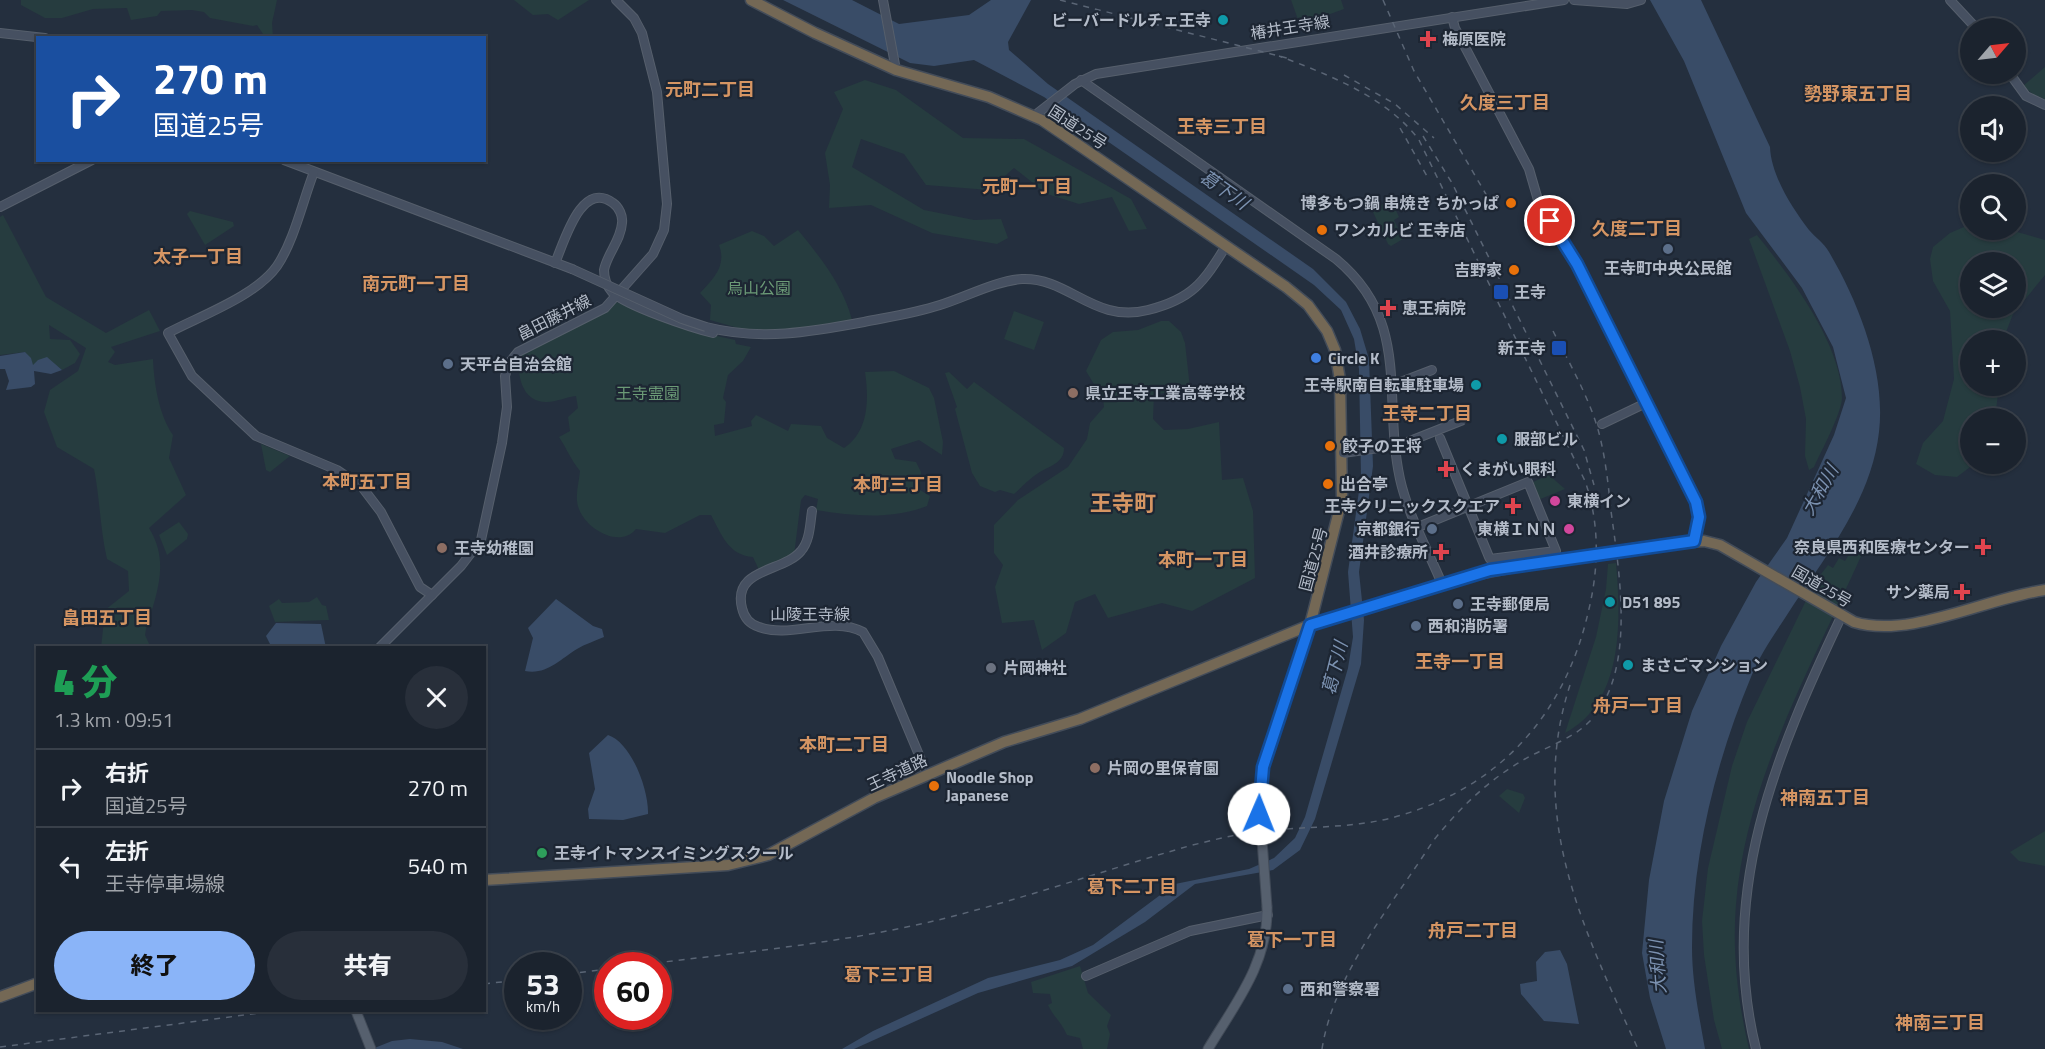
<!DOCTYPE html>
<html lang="ja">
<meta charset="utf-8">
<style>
body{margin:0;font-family:"Titillium Web","Noto Sans JP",sans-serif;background:#282f3a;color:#f1f3f6;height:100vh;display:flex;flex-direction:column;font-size:22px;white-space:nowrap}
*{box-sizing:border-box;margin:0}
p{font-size:20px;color:#a0a4aa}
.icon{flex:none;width:33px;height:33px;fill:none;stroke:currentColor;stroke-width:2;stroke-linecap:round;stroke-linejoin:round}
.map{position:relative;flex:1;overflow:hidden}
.sheet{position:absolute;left:36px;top:646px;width:450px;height:366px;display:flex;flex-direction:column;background:#1b232e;border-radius:0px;box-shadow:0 2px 4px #0004,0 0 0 2px #39404a}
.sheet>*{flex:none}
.hud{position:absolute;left:36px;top:36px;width:450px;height:126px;border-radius:0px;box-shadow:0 2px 4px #0004,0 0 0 2px #39404a;background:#1a4fa0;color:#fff;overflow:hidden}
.needle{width:39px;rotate:62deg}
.buttons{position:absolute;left:1960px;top:18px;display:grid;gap:12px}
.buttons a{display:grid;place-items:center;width:66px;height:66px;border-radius:50%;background:#1b232e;box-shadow:0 2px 4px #0004,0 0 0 2px #39404a;font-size:30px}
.speed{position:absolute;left:504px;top:952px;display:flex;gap:12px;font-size:30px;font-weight:700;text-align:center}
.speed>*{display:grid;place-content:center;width:78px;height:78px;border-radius:50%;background:#1b232e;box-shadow:0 2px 4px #0004,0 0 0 2px #39404a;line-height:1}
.speed small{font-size:15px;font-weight:400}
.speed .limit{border:9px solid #d22;background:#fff;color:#111}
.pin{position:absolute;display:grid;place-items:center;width:51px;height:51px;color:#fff;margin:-26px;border:3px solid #fff;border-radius:50%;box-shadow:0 2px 6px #0007}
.me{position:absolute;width:66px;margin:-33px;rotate:1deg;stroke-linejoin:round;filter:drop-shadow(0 0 4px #0008)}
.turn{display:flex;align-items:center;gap:21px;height:126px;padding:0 18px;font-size:27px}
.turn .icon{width:78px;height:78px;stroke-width:2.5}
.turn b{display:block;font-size:42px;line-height:51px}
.round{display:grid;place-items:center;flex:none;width:63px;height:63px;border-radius:32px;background:#282f3a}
.head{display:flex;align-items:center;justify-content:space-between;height:102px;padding:0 18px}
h1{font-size:36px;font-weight:800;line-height:45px;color:#1e9e55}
.button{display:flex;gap:12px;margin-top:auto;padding:12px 18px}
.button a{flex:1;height:69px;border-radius:36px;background:#8ab4f8;color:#111;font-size:24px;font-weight:800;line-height:69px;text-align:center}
.button a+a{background:#282f3a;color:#f1f3f6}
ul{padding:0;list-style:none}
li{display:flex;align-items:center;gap:18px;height:78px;padding:0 18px;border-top:2px solid #39404a}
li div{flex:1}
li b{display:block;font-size:22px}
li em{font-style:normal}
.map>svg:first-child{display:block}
.green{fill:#263c3f;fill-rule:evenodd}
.water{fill:#394c67}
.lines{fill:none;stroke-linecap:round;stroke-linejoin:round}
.secondary-casing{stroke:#565f6c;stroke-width:10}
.primary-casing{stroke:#414a57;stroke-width:11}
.highway-casing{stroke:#434c59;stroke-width:13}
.secondary{stroke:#465061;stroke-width:8}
.primary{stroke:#56606e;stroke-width:9}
.highway{stroke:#746855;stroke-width:10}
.rail{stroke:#5a6575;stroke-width:1.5;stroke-dasharray:6 6;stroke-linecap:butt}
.secondary-bridge-casing{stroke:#565f6c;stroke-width:10;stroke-linecap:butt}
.primary-bridge-casing{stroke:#414a57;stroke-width:11;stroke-linecap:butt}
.highway-bridge-casing{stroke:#434c59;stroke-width:13;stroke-linecap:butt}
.secondary-bridge{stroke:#465061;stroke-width:8}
.primary-bridge{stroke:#56606e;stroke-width:9}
.highway-bridge{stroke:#746855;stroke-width:10}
.route-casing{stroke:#114b97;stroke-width:15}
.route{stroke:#1a73e8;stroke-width:10}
.culture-dot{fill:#0f9aa8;stroke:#1d2633;stroke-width:2}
.health-dot{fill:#e0444e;stroke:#1d2633;stroke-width:2}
.food-dot{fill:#e8710a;stroke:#1d2633;stroke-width:2}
.service-dot{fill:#5c6f8a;stroke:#1d2633;stroke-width:2}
.transit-dot{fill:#1a4fb4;stroke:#1d2633;stroke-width:2}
.shop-dot{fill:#3f7fe0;stroke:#1d2633;stroke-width:2}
.education-dot{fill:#8d6e63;stroke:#1d2633;stroke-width:2}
.hotel-dot{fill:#d1479c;stroke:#1d2633;stroke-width:2}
.worship-dot{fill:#6b7280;stroke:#1d2633;stroke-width:2}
.leisure-dot{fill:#2e9e5b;stroke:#1d2633;stroke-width:2}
.labels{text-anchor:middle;stroke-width:4.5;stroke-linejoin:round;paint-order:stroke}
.poi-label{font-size:16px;font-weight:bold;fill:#b4bcc9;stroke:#1d2633;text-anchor:start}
.street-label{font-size:16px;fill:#b4bcc9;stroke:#1d2633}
.park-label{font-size:16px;fill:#6b9a76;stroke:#1d2633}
.neighbourhood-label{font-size:18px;font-weight:bold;fill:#d59563;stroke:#1d2633}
.water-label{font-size:18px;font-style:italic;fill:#7c92b1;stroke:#1d2633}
.district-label{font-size:22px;font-weight:bold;fill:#d59563;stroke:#1d2633}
</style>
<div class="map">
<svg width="2045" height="1049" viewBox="0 0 2045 1049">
<rect width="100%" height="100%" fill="#242f3e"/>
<g class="green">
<polygon points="21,0 277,0 272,23 273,38 265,37 257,25 253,26 210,18 204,12 192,10 161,11 157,16 131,20 127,8 93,9 62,18 45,18 21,5"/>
<polygon points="514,0 589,0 558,20 548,14 533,15"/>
<polygon points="1291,0 1341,0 1344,9 1300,25"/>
<polygon points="2045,67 2045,99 2034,95 2023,86"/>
<polygon points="865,80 896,90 963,138 1024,139 1131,199 1147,229 1129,231 1112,197 1079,204 1047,194 1014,168 989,190 926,185 904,154 861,139 852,167 924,210 974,220 1001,219 1008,238 997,244 932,233 871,205 829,208 830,185 825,153 843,109 834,92"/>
<polygon points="1391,200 1399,217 1394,220 1403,239 1391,246 1388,244 1373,212 1375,208"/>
<polygon points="190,211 233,222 234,226 205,245 187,214"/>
<path d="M3 215 46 297 106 333 149 310 160 331 111 347 115 352 108 362 115 365 153 359C154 384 159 415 173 435L169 458 186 495 149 528C170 562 157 593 146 629L145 635 151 648H101L105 610 129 591 128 571 107 559C100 529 100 499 94 469L57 447 44 412 50 390 78 371 86 348 49 325 50 339 70 340 80 354 75 363 62 370 47 358 33 366 25 352 0 355V217Z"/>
<path d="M1971 224V230H2010L2045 240V275L2013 314 2003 340H1971V386H1999L1995 418H1971V464H1974L1957 477 1935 475 1916 464 1923 443 1943 421 1954 379 1950 311 1933 281 1930 259 1933 247 1950 233ZM1971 262H2016V308H1971Z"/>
<path d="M798 230C820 257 843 285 852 320L798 329 752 332 710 320 711 305 700 293C713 279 727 266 719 245L752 231 764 236 774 246Z"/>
<path d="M1757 235C1790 276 1842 344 1842 398 1842 412 1821 452 1814 467L1809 470 1805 456 1806 419 1800 387 1790 351 1749 239Z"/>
<path d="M616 302 681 328 735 340 736 344 751 347 743 361 728 375 723 398 726 402 724 423 714 425 715 436 752 426 751 421 756 415 788 431 791 424 821 426 827 438 844 448C869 431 869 399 865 372L894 371 929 388 934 398 943 442 942 455 919 440 891 449 895 459 916 462 921 472 920 490 930 496 927 506C890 520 855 516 816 510L818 499 805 495 801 500 794 555 759 570 753 557C728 555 722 535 711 515H700L665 533 636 529C620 549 586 529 579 509 574 498 579 483 580 471 571 460 567 449 559 437L570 431 568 417 578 408 576 396C567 397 556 402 547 402 523 403 517 377 519 358 547 333 589 329 616 302Z"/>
<polygon points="1014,311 1044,322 1034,350 1004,339"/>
<polygon points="1161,321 1169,321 1181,332 1185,343 1190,388 1154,395 1153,419 1164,430 1188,429 1219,422 1222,480 1243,478 1253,511 1255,578 1192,611 1162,603 1108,618 1095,594 1075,602 1066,633 1042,650 1034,620 1002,623 995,587 1003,565 994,553 994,525 1018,500 1068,467 1087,439 1090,423 1104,407 1103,399 1086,371 1101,340 1113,332 1138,330"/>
<path d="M949 372 967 389 974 382 1064 448C1064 464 1048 466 1037 474 1029 479 1021 488 1014 494L1000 490 995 492 980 486 972 473 955 409 957 407 945 373Z"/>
<polygon points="261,444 290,456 270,472 266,470"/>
<polygon points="1549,475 1565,489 1538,500 1533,482"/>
<polygon points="179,522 188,534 187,539 167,555 159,535"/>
<path d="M1853 548 1862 554C1812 665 1746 780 1736 904 1732 953 1738 1002 1749 1049H1722L1714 1020 1704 955 1702 921 1708 868 1732 766 1747 722 1815 582 1828 565 1833 568 1839 558 1845 561Z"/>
<path d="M1616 563C1621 621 1624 702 1565 733L1596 637 1606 589 1608 564Z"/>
<polygon points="317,597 322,605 326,606 329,620 275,622 269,606 279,599 282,603 309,602"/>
<polygon points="1507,789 1523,794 1525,798 1519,813 1499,796"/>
<polygon points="2045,831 2045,866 2019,861 2010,852"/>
<path d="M1080 966 1088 993 1111 1015 1107 1026 1110 1034 1107 1049H1083L1080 1038 1067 1035C1062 1023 1053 1016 1048 1005L1052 1003 1050 994 1033 993 1031 982Z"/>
</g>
<g class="water">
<polygon points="783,0 852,0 899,24 969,15 991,0 1031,0 1008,42 1009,50 1048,84 1313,269 1346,302 1360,329 1369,359 1373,466 1359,572 1364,620 1361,664 1315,819 1300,850 1273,870 1195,884 1145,922 1072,966 978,993 854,1049 842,1049 873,1031 988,978 1060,960 1093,945 1175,884 1249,869 1274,858 1295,838 1305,817 1348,668 1353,637 1348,572 1361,476 1359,369 1354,339 1341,310 1314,285 1044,97 974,60 934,66 910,63"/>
<path d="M1650 0H1701L1770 147C1771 175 1792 208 1809 230 1815 237 1824 243 1829 252 1859 303 1886 372 1879 432 1871 503 1822 560 1785 618 1773 636 1759 657 1751 677 1716 761 1692 856 1692 947 1692 982 1699 1015 1705 1049H1666L1650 998 1642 953 1649 880 1664 801 1692 711 1721 646 1756 582 1787 538 1834 435 1846 398 1833 347 1802 288 1746 213 1684 61Z"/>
<polygon points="25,352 31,358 33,365 38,360 47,357 62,370 51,374 34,371 35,384 31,387 6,390 9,381 5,369 0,369 0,356"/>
<path d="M556 599 593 626 602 629 604 637C595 641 585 644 577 649 559 660 547 675 525 671L533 638 528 628Z"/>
<polygon points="276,623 321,624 326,648 272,648 266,636"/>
<path d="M608 735C632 743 649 791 648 814L623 820 589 819 588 809 595 789 589 753Z"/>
<polygon points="1560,950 1567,964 1579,1024 1544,1021 1521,994 1520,984 1537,981 1536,962 1545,952"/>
<polygon points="410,1039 442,1042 463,1049 372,1049 392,1041"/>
</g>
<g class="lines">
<defs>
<g id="secondary">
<polyline points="883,0 896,70"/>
<polyline points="1574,0 1627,4 1641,0"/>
<polyline points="1950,0 1976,28"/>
<polyline points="1452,17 1455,28 1529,169 1538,200 1577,264 1696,502 1699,517 1694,541"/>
<polyline points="0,33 45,38"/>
<polyline points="2010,74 2026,96 2045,105"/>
<path d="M1081 80 1336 259C1412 322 1382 396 1400 479 1408 515 1428 550 1442 584"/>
<polyline points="1034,116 1075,84 1096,74 1564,0"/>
<polyline points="284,160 572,269"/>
<path d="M314 172C303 200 294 241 277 266 256 296 200 316 168 333L192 376 256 436 337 470 362 487 381 512 420 587 432 595"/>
<polyline points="0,207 92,160"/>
<path d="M555 263C564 243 581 179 613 203 619 207 623 216 622 223 621 240 607 254 604 270 604 278 606 285 612 292 626 306 692 328 713 333"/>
<path d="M706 327C761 341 810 332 864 322 889 317 915 313 940 305 966 297 995 281 1022 279 1069 277 1094 324 1148 310 1192 299 1203 283 1226 246"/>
<polyline points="1393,385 1432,370"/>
<polyline points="1602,424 1646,403"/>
<path d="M812 511C810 524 810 541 801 551 784 572 732 568 742 608 744 617 749 624 759 627 791 639 831 615 863 632L878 657 927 774"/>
<polyline points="1418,527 1528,482 1556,551 1490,559 1489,557 1440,438"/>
<polyline points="379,648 461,566 481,540 502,443 507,407 505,376 509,363 518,352 605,308 653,254 664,230 667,204 657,92 642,33 634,18 616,0"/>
<polyline points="1086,976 1190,931 1268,915"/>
<path d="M1756 1049C1717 893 1776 754 1842 615"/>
</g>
<g id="primary">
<polyline points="1276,724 1310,625"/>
<polyline points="356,1011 371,1049"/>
<path d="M1208 1049C1235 1004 1269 962 1267 907"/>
</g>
<g id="highway">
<polyline points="751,0 815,33 896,70 989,97 1042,120 1286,287 1308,305 1327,331 1335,350 1340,380 1342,499 1310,625"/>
<path d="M1677 543 1704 541 1720 545 1854 622C1910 639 1986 598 2045 590"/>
<polyline points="484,880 728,865 768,855 874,798 1004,742 1080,719 1310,625 1477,574 1523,565"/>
<polyline points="0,997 38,983"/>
</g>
</defs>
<use href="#secondary" class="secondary-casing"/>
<use href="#primary" class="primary-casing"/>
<use href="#highway" class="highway-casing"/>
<use href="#secondary" class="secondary"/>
<use href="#primary" class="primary"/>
<use href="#highway" class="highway"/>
<g class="rail">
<polyline points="1060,0 1287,58"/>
<polyline points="1383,0 1414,71 1494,208"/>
<polyline points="1344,75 1395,104 1434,138"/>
<polyline points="1400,128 1428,178"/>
<polyline points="1423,136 1452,183 1584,450 1594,485"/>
<path d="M1570 685C1527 818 1584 930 1638 1049"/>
<path d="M631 966C734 953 838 944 938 920 1023 899 1105 870 1189 846 1217 839 1244 832 1273 830 1318 826 1362 828 1405 814 1504 783 1565 712 1588 613 1599 569 1600 524 1585 481L1419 140C1387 97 1327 74 1279 56"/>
<polyline points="568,974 608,969"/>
<polyline points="484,984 518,980"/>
<polyline points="0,1047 275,1011"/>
<path d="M1322 1049C1334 973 1392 905 1433 841 1458 810 1486 782 1520 762 1542 748 1572 740 1590 721 1637 672 1619 571 1611 511 1608 482 1605 453 1597 426 1586 391 1567 359 1551 327"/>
</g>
<defs>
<g id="secondary-bridge">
<polyline points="572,269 682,319 706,327"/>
<polyline points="1343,453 1400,445 1463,420"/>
</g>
<polyline id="primary-bridge" points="1267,907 1259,800 1263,767 1276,724"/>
<polyline id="highway-bridge" points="1523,565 1677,543"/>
</defs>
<use href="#secondary-bridge" class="secondary-bridge-casing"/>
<use href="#primary-bridge" class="primary-bridge-casing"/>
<use href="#highway-bridge" class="highway-bridge-casing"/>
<use href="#secondary-bridge" class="secondary-bridge"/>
<use href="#primary-bridge" class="primary-bridge"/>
<use href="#highway-bridge" class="highway-bridge"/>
</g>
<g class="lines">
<defs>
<polyline id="route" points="1259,814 1263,767 1310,625 1490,570 1694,541 1699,517 1696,502 1577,264 1550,221"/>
</defs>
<use href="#route" class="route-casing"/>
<use href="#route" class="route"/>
</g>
<g class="culture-dot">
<circle cx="1223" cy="20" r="6"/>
<circle cx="1476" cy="385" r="6"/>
<circle cx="1502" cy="439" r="6"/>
<circle cx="1610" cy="602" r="6"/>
<circle cx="1628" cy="665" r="6"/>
</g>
<g class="health-dot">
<path d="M1425 30h6v6h6v6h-6v6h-6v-6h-6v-6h6z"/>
<path d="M1385 299h6v6h6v6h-6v6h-6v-6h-6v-6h6z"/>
<path d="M1443 460h6v6h6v6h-6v6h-6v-6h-6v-6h6z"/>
<path d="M1510 497h6v6h6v6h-6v6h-6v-6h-6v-6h6z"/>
<path d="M1980 538h6v6h6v6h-6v6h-6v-6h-6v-6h6z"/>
<path d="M1438 543h6v6h6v6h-6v6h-6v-6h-6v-6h6z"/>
<path d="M1959 583h6v6h6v6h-6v6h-6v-6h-6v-6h6z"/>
</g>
<g class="food-dot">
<circle cx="1511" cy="203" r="6"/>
<circle cx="1322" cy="230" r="6"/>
<circle cx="1514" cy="270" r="6"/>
<circle cx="1330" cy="446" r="6"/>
<circle cx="1328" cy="484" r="6"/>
<circle cx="934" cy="786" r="6"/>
</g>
<g class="service-dot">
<circle cx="1668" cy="249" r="6"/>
<circle cx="448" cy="364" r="6"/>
<circle cx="1432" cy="529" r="6"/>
<circle cx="1458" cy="604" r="6"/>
<circle cx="1416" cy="626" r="6"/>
<circle cx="1288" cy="989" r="6"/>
</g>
<g class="transit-dot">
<rect x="1493" y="284" width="16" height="16" rx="3"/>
<rect x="1551" y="340" width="16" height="16" rx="3"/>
</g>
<circle class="shop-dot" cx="1316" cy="358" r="6"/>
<g class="education-dot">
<circle cx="1073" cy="393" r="6"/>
<circle cx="442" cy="548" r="6"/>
<circle cx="1095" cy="768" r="6"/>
</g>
<g class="hotel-dot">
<circle cx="1555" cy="501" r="6"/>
<circle cx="1569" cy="529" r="6"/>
</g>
<circle class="worship-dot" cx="991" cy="668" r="6"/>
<circle class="leisure-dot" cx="542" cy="853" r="6"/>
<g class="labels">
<g class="poi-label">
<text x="1211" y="26" text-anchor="end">ビーバードルチェ王寺</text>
<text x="1442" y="45">梅原医院</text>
<text x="1499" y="209" text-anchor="end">博多もつ鍋 串焼き ちかっぱ</text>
<text x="1334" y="236">ワンカルビ 王寺店</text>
<text x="1668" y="274" text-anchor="middle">王寺町中央公民館</text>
<text x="1502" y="276" text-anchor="end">吉野家</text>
<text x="1514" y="298">王寺</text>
<text x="1402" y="314">恵王病院</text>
<text x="1546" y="354" text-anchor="end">新王寺</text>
<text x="1328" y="364">Circle K</text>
<text x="460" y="370">天平台自治会館</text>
<text x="1464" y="391" text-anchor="end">王寺駅南自転車駐車場</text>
<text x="1085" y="399">県立王寺工業高等学校</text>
<text x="1514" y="445">服部ビル</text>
<text x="1342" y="452">餃子の王将</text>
<text x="1460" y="475">くまがい眼科</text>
<text x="1340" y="490">出合亭</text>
<text x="1567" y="507">東横イン</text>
<text x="1500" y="512" text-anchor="end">王寺クリニックスクエア</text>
<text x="1420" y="535" text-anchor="end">京都銀行</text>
<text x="1557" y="535" text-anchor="end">東横ＩＮＮ</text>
<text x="1970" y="553" text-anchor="end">奈良県西和医療センター</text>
<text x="454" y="554">王寺幼稚園</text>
<text x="1428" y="558" text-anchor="end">酒井診療所</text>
<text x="1950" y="598" text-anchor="end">サン薬局</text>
<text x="1622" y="608">D51 895</text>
<text x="1470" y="610">王寺郵便局</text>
<text x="1428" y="632">西和消防署</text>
<text x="1640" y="671">まさごマンション</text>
<text x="1003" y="674">片岡神社</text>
<text x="1107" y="774">片岡の里保育園</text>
<text x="946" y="783">Noodle Shop<tspan x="946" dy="18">Japanese</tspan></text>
<text x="554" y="859">王寺イトマンスイミングスクール</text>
<text x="1300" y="995">西和警察署</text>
</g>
<g class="street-label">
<text transform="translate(1290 27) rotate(-9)" y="6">椿井王寺線</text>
<text transform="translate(1078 127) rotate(33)" y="6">国道25号</text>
<text transform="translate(554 317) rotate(-27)" y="6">畠田藤井線</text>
<text transform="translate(1313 559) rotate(-75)" y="6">国道25号</text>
<text transform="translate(1822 586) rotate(30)" y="6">国道25号</text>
<text x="810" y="620">山陵王寺線</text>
<text transform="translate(897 772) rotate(-25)" y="6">王寺道路</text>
</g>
<g class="park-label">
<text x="759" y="294">烏山公園</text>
<text x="648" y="399">王寺霊園</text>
</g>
<g class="neighbourhood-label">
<text x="710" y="96">元町二丁目</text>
<text x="1858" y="100">勢野東五丁目</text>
<text x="1505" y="109">久度三丁目</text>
<text x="1222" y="133">王寺三丁目</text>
<text x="1027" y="193">元町一丁目</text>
<text x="1637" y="235">久度二丁目</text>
<text x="198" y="263">太子一丁目</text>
<text x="416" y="290">南元町一丁目</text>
<text x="1427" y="420">王寺二丁目</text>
<text x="367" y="488">本町五丁目</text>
<text x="898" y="491">本町三丁目</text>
<text x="1203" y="566">本町一丁目</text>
<text x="107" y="624">畠田五丁目</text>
<text x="1460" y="668">王寺一丁目</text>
<text x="1638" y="712">舟戸一丁目</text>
<text x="844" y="751">本町二丁目</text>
<text x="1825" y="804">神南五丁目</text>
<text x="1132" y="893">葛下二丁目</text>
<text x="1473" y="937">舟戸二丁目</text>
<text x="1292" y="946">葛下一丁目</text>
<text x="889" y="981">葛下三丁目</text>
<text x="1940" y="1029">神南三丁目</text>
</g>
<g class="water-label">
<text transform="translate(1224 190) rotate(35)" y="6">葛下川</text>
<text transform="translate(1820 490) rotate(-60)" y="6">大和川</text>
<text transform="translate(1335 668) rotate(-76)" y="6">葛下川</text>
<text transform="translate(1658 967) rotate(-94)" y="6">大和川</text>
</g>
<g class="district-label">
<text x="1123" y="511">王寺町</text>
</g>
</g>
</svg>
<div class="buttons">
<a><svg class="needle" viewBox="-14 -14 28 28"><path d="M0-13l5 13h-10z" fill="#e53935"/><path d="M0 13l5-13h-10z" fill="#a0a4aa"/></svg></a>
<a><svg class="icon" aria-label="sound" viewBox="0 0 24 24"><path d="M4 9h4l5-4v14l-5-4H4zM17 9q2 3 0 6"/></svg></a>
<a><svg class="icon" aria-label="search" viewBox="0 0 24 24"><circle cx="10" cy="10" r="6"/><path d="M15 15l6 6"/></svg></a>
<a><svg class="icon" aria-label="layers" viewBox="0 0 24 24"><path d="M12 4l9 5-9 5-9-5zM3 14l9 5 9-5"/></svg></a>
<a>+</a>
<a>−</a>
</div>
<div class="speed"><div>53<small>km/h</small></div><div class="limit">60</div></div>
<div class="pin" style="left:1550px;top:221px;background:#d93025"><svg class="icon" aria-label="arrive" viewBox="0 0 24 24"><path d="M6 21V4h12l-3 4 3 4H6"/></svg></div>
<svg class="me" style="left:1259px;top:814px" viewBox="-20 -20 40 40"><circle r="19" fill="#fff"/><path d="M0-13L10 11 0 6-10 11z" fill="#1a73e8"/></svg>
<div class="hud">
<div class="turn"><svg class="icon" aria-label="right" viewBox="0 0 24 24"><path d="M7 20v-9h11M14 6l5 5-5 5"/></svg><div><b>270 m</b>国道25号</div></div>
</div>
<section class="sheet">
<div class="head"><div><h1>4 分</h1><p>1.3 km · 09:51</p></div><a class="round"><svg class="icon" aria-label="close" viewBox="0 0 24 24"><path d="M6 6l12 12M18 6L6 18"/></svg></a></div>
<ul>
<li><svg class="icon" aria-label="right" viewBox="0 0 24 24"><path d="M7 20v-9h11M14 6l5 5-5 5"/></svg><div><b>右折</b><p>国道25号</p></div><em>270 m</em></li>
<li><svg class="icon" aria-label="left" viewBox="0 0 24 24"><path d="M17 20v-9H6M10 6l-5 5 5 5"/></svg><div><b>左折</b><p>王寺停車場線</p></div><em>540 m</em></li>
</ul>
<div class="button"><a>終了</a><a>共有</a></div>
</section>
</div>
